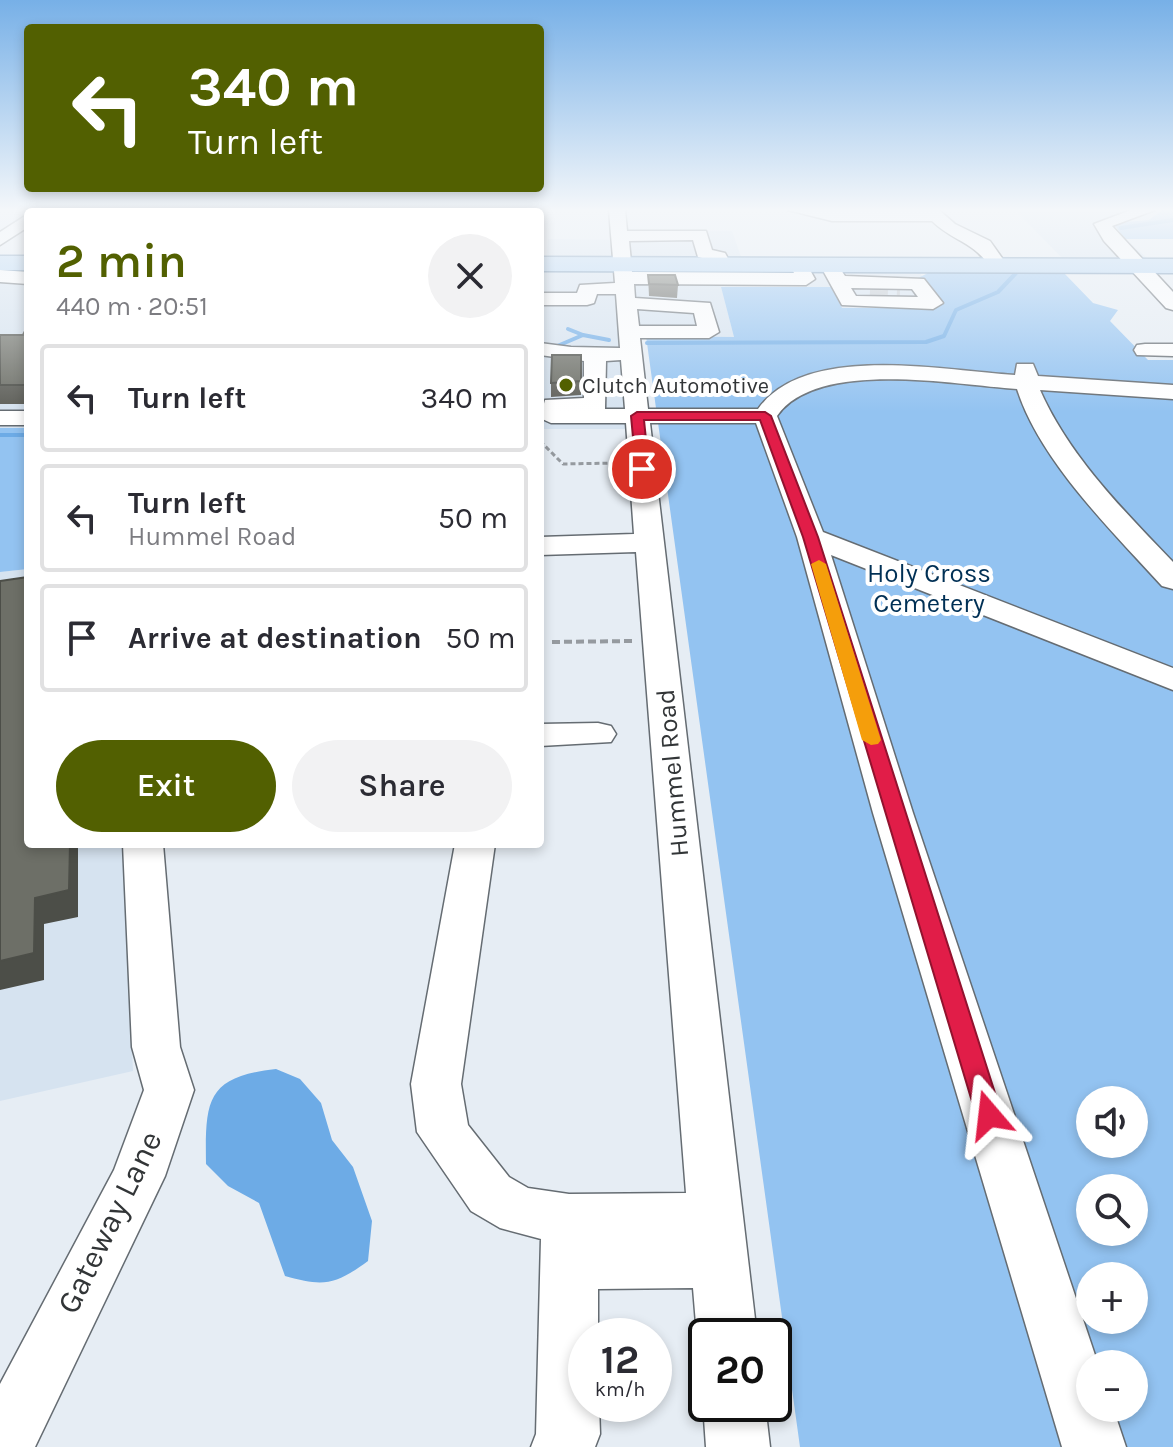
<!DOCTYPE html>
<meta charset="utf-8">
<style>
body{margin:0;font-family:Karla,sans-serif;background:#f2f2f3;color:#2b2b33;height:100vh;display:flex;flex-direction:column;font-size:30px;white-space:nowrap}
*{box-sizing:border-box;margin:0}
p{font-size:26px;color:#7c7c81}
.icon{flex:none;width:44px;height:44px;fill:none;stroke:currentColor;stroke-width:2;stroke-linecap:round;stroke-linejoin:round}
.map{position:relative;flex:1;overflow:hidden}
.side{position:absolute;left:24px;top:208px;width:520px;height:640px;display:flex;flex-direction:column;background:#fff;border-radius:8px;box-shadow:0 4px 12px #0003}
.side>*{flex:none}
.banner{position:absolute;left:24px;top:24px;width:520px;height:168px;border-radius:8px;box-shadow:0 4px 12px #0003;background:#526001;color:#fff;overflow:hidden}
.tools{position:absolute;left:1076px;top:1086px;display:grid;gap:16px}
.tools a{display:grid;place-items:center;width:72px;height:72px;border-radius:50%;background:#fff;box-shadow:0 4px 12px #0003;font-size:40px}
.speed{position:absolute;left:568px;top:1318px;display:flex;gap:16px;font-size:40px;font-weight:700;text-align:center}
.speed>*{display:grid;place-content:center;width:104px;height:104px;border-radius:50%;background:#fff;box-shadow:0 4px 12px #0003;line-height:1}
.speed small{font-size:20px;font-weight:400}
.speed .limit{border:4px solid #111;border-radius:12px;background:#fff;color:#111}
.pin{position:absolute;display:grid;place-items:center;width:68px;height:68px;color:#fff;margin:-34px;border:4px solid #fff;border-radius:50%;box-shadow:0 2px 8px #0007}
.me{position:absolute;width:88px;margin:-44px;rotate:343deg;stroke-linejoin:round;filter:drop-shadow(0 0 6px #0008)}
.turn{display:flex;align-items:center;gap:28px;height:168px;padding:0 32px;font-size:36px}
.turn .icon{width:104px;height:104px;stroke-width:2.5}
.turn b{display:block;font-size:56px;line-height:68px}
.round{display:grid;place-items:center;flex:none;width:84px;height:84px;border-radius:42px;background:#f2f2f3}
.summary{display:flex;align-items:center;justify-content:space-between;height:136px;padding:0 32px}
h1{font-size:48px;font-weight:600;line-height:60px;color:#526001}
.primary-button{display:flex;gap:16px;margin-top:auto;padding:16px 32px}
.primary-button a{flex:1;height:92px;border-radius:48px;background:#526001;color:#fff;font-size:32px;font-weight:600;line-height:92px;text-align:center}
.primary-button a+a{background:#f2f2f3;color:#2b2b33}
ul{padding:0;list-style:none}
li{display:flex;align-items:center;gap:24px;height:108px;margin:0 16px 12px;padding:0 16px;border:4px solid #e1e1e2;border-radius:8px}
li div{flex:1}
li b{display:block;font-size:30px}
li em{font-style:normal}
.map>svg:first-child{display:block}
.built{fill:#d6e3f0}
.green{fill:#93c3f1;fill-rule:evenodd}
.water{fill:#6dabe6}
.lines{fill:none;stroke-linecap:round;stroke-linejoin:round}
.stream{stroke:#6dabe6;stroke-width:4}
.minor-tunnel{stroke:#c2c8ce;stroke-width:18;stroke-dasharray:18 9;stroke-linecap:butt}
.minor-casing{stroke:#656c72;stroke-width:3}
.major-casing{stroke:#6188ad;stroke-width:3}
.path-far1{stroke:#959a9f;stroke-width:3;stroke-dasharray:5 3;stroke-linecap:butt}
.path{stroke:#959a9f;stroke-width:4;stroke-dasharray:8 4;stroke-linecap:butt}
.minor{fill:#fff;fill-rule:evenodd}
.major{fill:#b0d3f4;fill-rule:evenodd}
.wall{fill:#5e5f59}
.shaded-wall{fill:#4c4e48}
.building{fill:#6d6f67;stroke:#4c4e48;stroke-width:2}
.route{fill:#e11d48;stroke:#92132f;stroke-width:2}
.slow{fill:#f59e0b}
.poi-dot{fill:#526001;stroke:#fff;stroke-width:3}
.labels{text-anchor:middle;stroke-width:8;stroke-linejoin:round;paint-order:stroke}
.far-poi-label{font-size:22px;fill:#323537;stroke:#fff;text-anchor:start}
.park-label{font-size:26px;fill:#003055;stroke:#fff}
.street-label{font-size:26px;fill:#323537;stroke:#fff}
.near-street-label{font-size:32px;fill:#323537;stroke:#fff}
</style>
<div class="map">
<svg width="1173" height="1447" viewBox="0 0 1173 1447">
<rect width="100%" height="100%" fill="#e6edf4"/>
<g class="built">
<polygon points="1015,210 1162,210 1150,220 1114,223 1118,233 1153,263 1067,263"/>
<polygon points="624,230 732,231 744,265 915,266 941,302 936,308 841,308 721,287 734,337 634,336 627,263 546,263 548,239 624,240"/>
<polygon points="0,266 28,267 28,428 0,428"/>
<polygon points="540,268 615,272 632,429 540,429"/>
<polygon points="28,569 28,844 122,844 133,1071 0,1101 0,572"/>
</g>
<g class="green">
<polygon points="1162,210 1173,210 1173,239 1125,239 1113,223 1149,220"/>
<path d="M1057 272 1064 273 1093 303 1118 310 1110 321 1148 360H1173V1447H800L646 336 734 337 721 287H831L842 308H936L940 303 916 279 928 273ZM1090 1100H1134V1144H1090ZM1090 1188H1134V1232H1090ZM1090 1276H1134V1320H1090ZM1090 1364H1134V1408H1090Z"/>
<polygon points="0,428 28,428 28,569 0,572"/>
</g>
<path class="water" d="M276 1069 300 1079 321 1103 332 1140 353 1167 372 1221 368 1261C335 1285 324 1287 285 1276L259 1203 228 1186 206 1164C205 1099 207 1077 276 1069Z"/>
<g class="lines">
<g class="stream">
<polyline points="1121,228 1173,220"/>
<polyline points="568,329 583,335"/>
<polyline points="647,343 926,342 944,336 956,310 998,292 1016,273"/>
<polyline points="555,347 583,335 609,340"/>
<polyline points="0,435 28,435"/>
</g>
<polyline class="minor-tunnel" points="870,289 900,290"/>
<defs>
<g id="minor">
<rect x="463" y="210" width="16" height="2"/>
<path d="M609 210H625L627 231H706L712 250 725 253 731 264 728 268H716L711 260 698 257 693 240 629 241 632 272 794 273 790 265 799 260 805 261 815 279 806 285 634 284 635 298 710 303 719 332 709 338H640L648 409H758C806 342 944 371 1015 375L1017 364H1033L1038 376 1173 385V399L1040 390C1069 456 1124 511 1173 562V589L1162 586C1112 531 1040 461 1017 389 955 385 817 358 777 416L823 532 1173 668V690L831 555 913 813 1098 1364H1090V1408H1113L1126 1447H1062L873 813 797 537 756 423H650L757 1336H706V1357L697 1336 693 1288 598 1289V1336H586V1404H599L600 1434 595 1447H531L536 1434 541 1239 500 1228 471 1211 417 1132 411 1084 455 844H495L461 1084 468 1125 509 1177 528 1188 569 1194 686 1193 636 552 540 555V537L634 534 626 423H551L540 418 545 400 584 398V361L540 355V343L571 347 620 348 616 294H597L594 303 587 305H540V293H577L580 285 615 283ZM637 309 694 313 697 326H639ZM621 360 625 409H605L606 361Z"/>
<path d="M788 210H939L955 224 990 241 1007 265 998 270 992 269C971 239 955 243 932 221H832Z"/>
<polygon points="1131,210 1155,210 1112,226 1173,292 1173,310 1166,308 1104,241 1094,224"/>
<polygon points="28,214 28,227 0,245 0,232"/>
<path d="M829 260 835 261 845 276 924 279 943 303 933 309 842 305 820 265ZM851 288 912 289 918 297 856 296Z"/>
<polygon points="0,270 28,272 28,284 0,282"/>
<polygon points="1145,344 1173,344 1173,356 1137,355 1134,350 1137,345"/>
<rect x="0" y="411" width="28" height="14"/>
<polygon points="598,723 611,726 616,734 611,742 540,746 540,724"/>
<polygon points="123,844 163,844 180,1047 194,1090 165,1176 35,1447 0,1447 0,1384 114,1170 144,1090 132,1047"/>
<polygon points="706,1396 706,1404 765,1404 770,1447 706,1447 703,1404"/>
</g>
<g id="major">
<rect x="0" y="256" width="28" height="14"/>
<polygon points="540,257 1173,259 1173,273 540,271"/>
</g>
</defs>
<use href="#minor" class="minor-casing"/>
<use href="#major" class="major-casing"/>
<polyline class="path-far1" points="540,441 563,464 617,463"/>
<polyline class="path" points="552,642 633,641"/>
<use href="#minor" class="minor"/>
<use href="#major" class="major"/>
</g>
<g class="wall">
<polygon points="648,275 678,285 677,298 649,296"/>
<polygon points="28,329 28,404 0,404 0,335 23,335"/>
<polygon points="581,355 581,395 551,397 551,383"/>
</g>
<polygon class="shaded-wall" points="70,844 78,844 78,917 44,924 44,980 0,990 0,961 35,898"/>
<g class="building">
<polygon points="648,275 675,275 678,285 649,284"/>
<polygon points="26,329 28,329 28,385 0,385 0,335 23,335"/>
<polygon points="552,355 581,355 581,381 551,383"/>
<polygon points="28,577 28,844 70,844 69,890 35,898 34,953 0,961 0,581"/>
</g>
<linearGradient id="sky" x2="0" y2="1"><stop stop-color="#77b0e7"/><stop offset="0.51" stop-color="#f4f7fa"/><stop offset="1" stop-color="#f4f7fa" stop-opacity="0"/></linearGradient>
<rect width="1173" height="412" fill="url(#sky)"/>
<polygon class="route" points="637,412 765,412 771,416 818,537 1002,1115 998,1123 989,1126 980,1123 976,1115 803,537 760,420 644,420 649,469 642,473 636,469 631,416"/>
<polygon class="slow" points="819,560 826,564 881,740 878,744 871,745 862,740 811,564"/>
<circle class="poi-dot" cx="566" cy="385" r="8"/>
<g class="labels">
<g class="far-poi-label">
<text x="582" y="393">Clutch Automotive</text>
</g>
<g class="park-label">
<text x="929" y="582">Holy Cross<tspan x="929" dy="30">Cemetery</tspan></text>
</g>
<g class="street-label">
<text transform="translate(672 773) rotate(-95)" y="9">Hummel Road</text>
</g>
<g class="near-street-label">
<text transform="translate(109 1222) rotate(-64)" y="11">Gateway Lane</text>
</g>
</g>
</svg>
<div class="tools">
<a><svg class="icon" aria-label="sound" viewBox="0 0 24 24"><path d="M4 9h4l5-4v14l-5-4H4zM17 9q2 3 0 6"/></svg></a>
<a><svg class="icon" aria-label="search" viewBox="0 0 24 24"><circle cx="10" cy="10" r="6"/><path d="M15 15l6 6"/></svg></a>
<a>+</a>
<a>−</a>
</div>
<div class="speed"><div>12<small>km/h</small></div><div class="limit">20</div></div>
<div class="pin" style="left:642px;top:469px;background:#d93025"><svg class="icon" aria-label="arrive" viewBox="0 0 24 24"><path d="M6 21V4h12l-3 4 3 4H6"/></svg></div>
<svg class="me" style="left:989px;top:1115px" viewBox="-20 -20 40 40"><path d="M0-17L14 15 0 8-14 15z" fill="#e11d48" stroke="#fff" stroke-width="4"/></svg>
<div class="banner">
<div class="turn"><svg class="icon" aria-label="left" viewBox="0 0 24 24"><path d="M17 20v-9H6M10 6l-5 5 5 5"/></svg><div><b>340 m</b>Turn left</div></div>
</div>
<section class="side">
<div class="summary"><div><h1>2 min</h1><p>440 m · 20:51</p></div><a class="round"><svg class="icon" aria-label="close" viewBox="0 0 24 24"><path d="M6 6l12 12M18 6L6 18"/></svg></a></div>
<ul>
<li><svg class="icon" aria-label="left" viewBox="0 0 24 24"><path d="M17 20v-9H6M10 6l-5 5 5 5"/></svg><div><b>Turn left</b></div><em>340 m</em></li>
<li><svg class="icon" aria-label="left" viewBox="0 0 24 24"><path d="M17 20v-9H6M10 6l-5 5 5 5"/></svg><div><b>Turn left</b><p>Hummel Road</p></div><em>50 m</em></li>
<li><svg class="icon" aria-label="arrive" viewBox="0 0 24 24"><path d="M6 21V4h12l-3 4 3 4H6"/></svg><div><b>Arrive at destination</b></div><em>50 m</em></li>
</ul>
<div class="primary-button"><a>Exit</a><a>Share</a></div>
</section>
</div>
